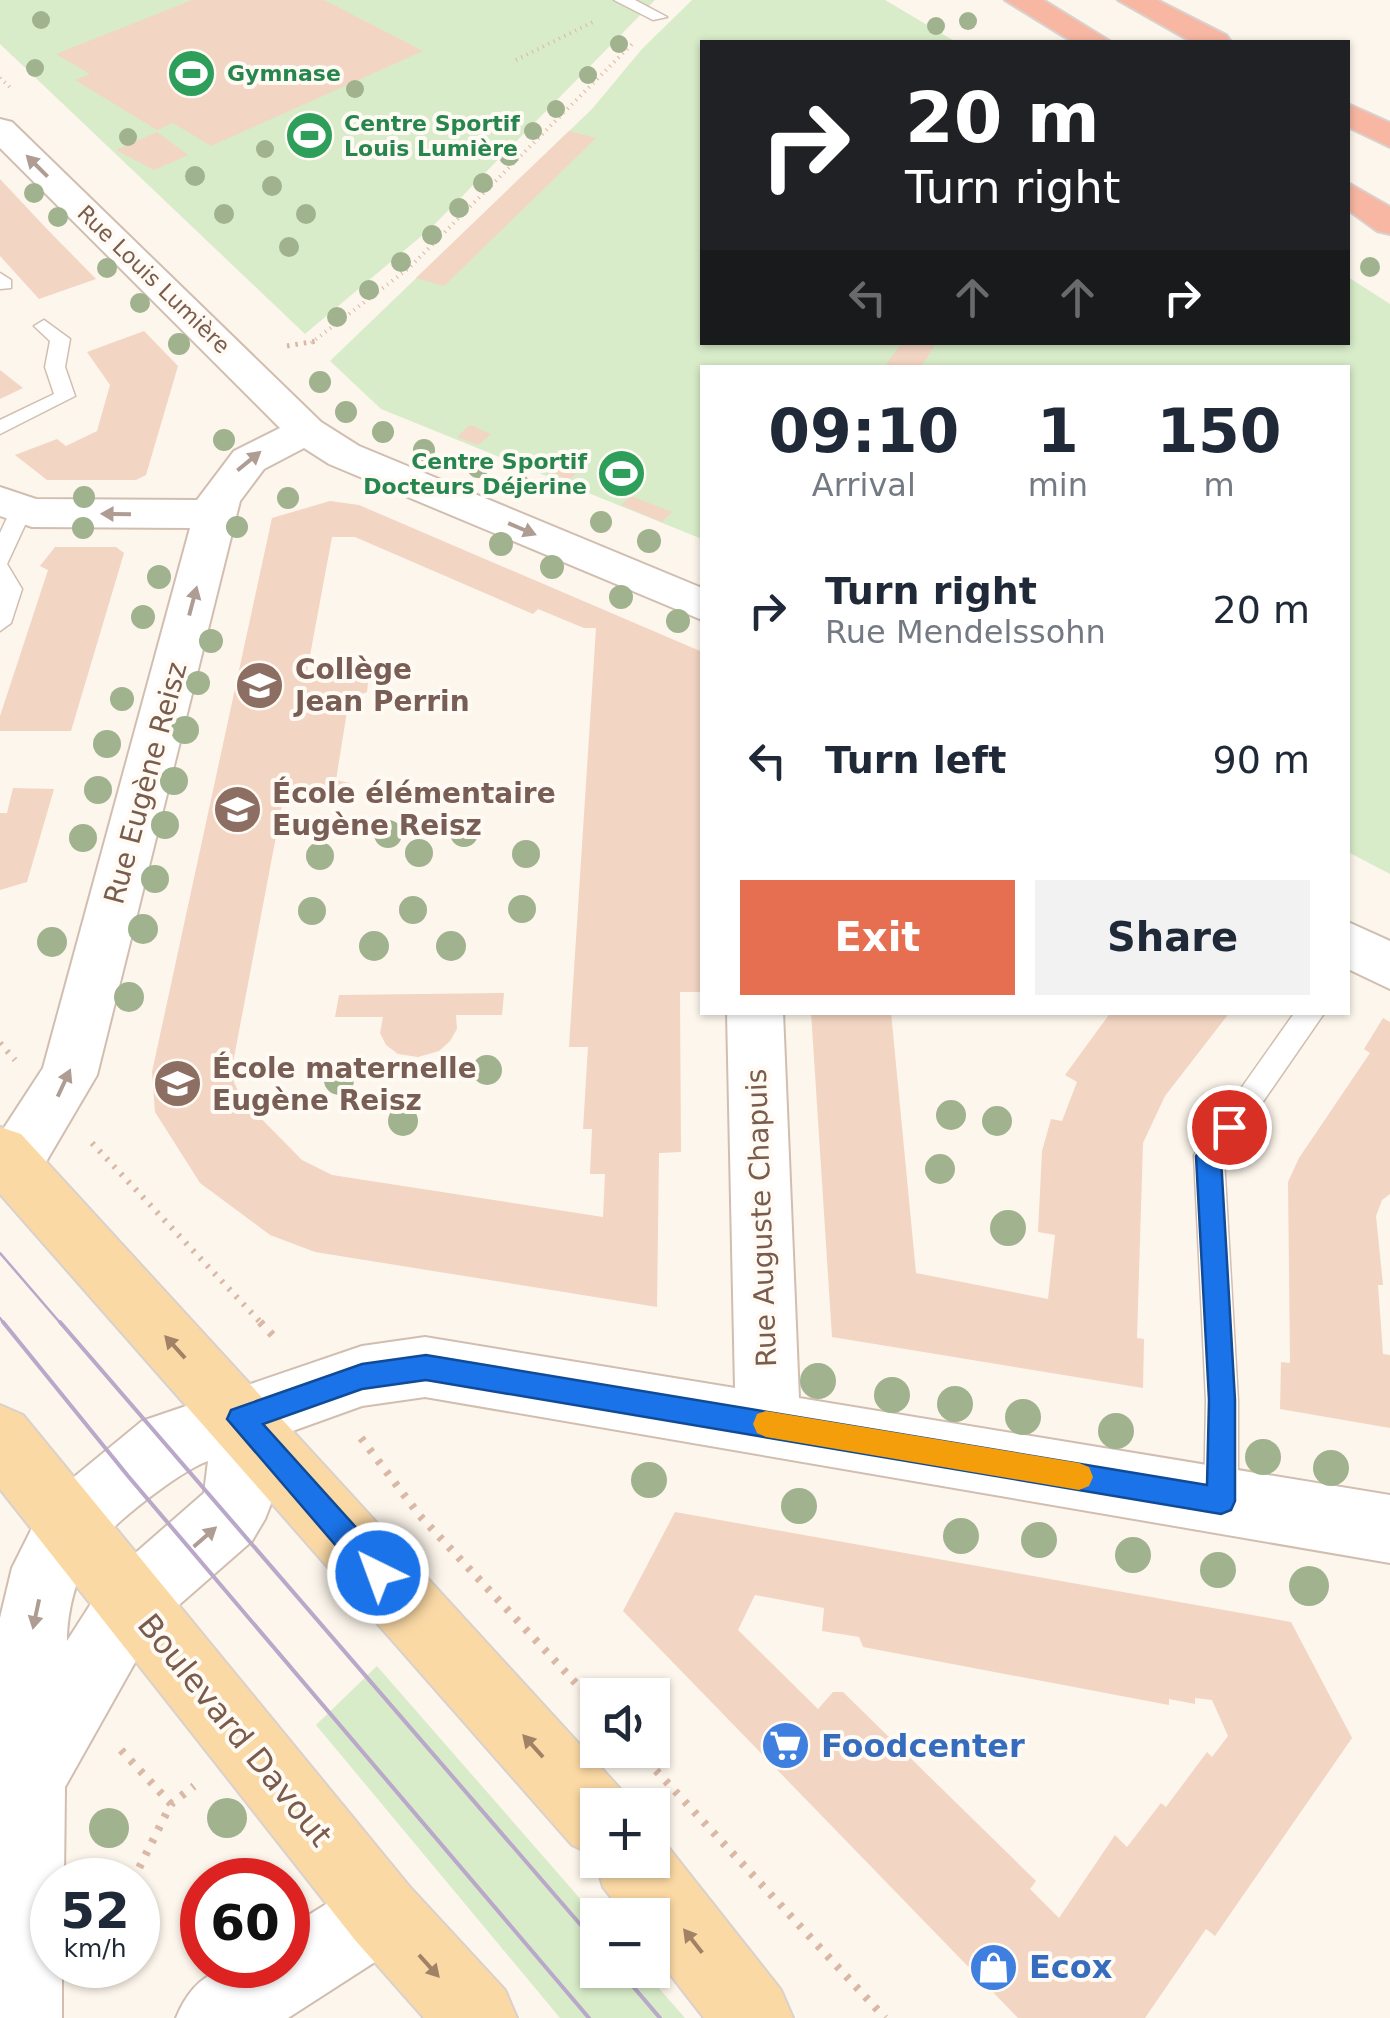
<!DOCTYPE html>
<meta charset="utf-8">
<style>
body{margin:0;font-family:"DejaVu Sans",sans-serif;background:#f2f2f3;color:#1f2937;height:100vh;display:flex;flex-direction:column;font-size:38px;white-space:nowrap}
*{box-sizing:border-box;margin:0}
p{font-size:32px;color:#747a83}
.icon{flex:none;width:55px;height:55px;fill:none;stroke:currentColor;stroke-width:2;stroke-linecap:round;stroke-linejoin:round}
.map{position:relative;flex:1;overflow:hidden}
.side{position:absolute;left:700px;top:365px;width:650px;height:650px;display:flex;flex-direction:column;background:#fff;border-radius:0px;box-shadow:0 2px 8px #0004}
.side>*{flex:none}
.hud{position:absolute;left:700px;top:40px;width:650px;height:305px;border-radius:0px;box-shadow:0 2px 8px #0004;background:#202124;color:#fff;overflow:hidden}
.tools{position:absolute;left:580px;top:1678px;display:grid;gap:20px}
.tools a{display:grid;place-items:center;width:90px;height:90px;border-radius:0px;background:#fff;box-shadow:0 2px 8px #0004;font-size:50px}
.speed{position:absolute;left:30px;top:1858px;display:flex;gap:20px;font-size:50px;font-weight:700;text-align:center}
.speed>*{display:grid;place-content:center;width:130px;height:130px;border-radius:50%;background:#fff;box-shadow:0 2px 8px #0004;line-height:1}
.speed small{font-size:25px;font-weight:400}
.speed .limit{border:15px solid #d22;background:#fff;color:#111}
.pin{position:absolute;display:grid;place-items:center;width:85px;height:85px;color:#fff;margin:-42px;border:5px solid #fff;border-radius:50%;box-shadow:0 2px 10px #0007}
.me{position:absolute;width:110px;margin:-55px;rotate:318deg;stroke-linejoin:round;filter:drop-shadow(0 0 8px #0008)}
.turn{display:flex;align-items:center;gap:35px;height:210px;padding:0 40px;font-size:45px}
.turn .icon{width:130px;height:130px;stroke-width:2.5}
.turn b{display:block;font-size:70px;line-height:85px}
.lanes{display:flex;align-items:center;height:95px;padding:0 40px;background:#0003;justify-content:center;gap:50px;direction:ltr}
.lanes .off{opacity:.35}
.eta{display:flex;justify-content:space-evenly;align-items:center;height:170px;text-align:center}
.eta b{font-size:60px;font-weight:700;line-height:70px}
.cta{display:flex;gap:20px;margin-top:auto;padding:20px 40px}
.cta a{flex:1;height:115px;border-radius:0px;background:#e76f51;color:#fff;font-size:40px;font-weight:700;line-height:115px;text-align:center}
.cta a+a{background:#f2f2f3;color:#1f2937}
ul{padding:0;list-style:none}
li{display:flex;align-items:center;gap:30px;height:150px;padding:0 40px}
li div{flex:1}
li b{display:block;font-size:38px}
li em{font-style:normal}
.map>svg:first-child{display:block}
.green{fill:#d8ecc9}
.building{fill:#f3d5c3;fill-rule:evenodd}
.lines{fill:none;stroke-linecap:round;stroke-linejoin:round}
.lane-casing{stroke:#d1beb0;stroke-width:3}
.street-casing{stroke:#d1beb0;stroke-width:4}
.primary-casing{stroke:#dad1cd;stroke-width:4}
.highway-casing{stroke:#dad1cd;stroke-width:4}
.path-far3{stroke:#d9b8a5;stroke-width:4;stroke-dasharray:1 5;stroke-linecap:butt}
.path-far2{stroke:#d9b8a5;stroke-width:5;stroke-dasharray:2.5 6;stroke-linecap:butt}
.path-far1{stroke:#d9b8a5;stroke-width:6;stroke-dasharray:2.5 8;stroke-linecap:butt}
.path{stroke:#d9b8a5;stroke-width:8;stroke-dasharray:4 10;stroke-linecap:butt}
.lane{fill:#fff;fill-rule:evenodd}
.street{fill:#fff;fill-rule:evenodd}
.primary{fill:#fbd9a5;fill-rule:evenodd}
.highway{fill:#f7b7a3;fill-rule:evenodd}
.tram-far1{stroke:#b9a8c9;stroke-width:2.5}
.tram{stroke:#b9a8c9;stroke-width:4}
.tree{fill:#a0b28e}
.oneway{fill:#af9d94}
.oneway2{fill:#a18267}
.route{fill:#1a73e8;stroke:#114b97;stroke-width:2.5}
.slow{fill:#f59e0b}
.labels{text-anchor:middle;stroke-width:8;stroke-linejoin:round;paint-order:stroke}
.far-leisure-label{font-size:22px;font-weight:bold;fill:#27864d;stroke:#fffaf3;text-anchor:start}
.far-street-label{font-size:22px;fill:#7a5c4d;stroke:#fffaf3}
.education-label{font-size:28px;font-weight:bold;fill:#785e54;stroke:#fffaf3;text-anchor:start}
.street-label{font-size:28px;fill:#7a5c4d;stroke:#fffaf3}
.near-street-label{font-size:32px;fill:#7a5c4d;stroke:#fffaf3}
.near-shop-label{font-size:32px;font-weight:bold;fill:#366cbe;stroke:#fffaf3;text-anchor:start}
</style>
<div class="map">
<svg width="1390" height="2018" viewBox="0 0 1390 2018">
<rect width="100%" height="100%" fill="#fdf6ec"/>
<g class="green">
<polygon points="0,0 655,0 431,228 305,334 0,44"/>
<polygon points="692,0 885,0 956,42 702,42 702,342 1348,342 1348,277 1390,304 1390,874 1348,852 1348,368 702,368 702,539 381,409 330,361 592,109 642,49"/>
<polygon points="377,1666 597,1918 598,1970 643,1970 685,2018 560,2018 316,1725"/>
</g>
<g class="building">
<polygon points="192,0 324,0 423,51 211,146 173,123 157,130 75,80 90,74 56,54"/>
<polygon points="569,131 596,138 444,286 416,278"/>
<polygon points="157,132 188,155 154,170 116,150"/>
<polygon points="0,179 45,227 96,279 39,299 0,256"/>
<polygon points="144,331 178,366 146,475 136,480 47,480 15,455 57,439 66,446 97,431 110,385 87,352"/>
<polygon points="902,342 937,342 920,368 884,368"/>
<polygon points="0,370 23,388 0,399"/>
<polygon points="470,425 491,434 478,445 457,437"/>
<polygon points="550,458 580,470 569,480 540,468"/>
<polygon points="631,496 672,512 662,522 621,505"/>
<path d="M330 501 359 505 700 651 702 992H680L681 1152 659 1153 657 1307 315 1252 270 1235 200 1183 155 1112 152 1072 272 518ZM332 537H355L533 614 538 609 584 628H596L569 1047H588L583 1129H592L590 1174H605L603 1217 332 1175 302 1160 241 1098 234 1082 232 1068 282 805 340 804 354 792 350 783 336 780 349 699 367 692 368 683 359 677H306Z"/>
<polygon points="55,547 116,547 124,553 71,731 0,731 0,716 48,570 40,566"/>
<polygon points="13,788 54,789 27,882 0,890 0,813 7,813"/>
<polygon points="504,993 502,1015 456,1015 457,1029 450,1041 439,1051 418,1057 398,1054 386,1045 380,1033 383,1017 335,1017 339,995"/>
<polygon points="811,1012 891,1012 916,1273 1048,1299 1055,1235 1038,1232 1042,1151 1051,1119 1062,1121 1077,1082 1065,1075 1111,1012 1230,1012 1165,1096 1143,1143 1137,1338 1144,1339 1143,1388 832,1337"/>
<polygon points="1383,1018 1390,1022 1390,1194 1382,1200 1376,1216 1383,1285 1378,1285 1383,1354 1390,1355 1390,1428 1280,1409 1281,1362 1290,1363 1288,1182 1299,1158 1370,1053 1364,1049"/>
<path d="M675 1512 1291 1622 1352 1738 1215 1936 1206 1929 1145 2018H1018L623 1611ZM755 1595 824 1608 822 1631 859 1637 863 1647 1169 1705V1699L1195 1704V1698L1212 1700 1228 1736 1212 1757 1207 1752 1166 1807 1161 1803 1127 1847 1115 1835 1059 1918 1030 1889 1036 1881 843 1692H833L818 1709 738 1630Z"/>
</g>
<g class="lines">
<defs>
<g id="lane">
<polygon points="614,0 635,0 667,17 653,20"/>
<polygon points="0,273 11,280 11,288 0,289"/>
<polygon points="44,320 70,339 65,367 75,396 0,434 0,420 54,394 45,367 50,341 34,326"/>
<polygon points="20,505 31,512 7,564 22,589 11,623 0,631 0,533 12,507"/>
<polygon points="1295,1012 1325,1012 1224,1158 1238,1401 1238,1501 1233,1513 1221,1518 1209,1513 1204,1501 1206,1401 1194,1155"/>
</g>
<g id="street">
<polygon points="0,119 12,122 321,422 359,446 702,588 702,620 329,464 304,448 264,469 240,501 97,1075 33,1184 12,1192 0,1187 0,1134 43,1068 190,528 32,527 0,516 0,487 36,499 197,500 234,451 280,428 0,148"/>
<polygon points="1348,922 1390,941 1390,989 1348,969"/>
<path d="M727 1012H783L799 1398 1390 1495V1563L425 1397 362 1406 273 1438 274 1496 265 1519 252 1541 156 1625 65 1787 64 1880H52V1965H62V2018H0V1618L12 1568 46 1500 142 1421 362 1346 425 1337 735 1388ZM208 1461 204 1493 108 1577 67 1641C67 1611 76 1576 92 1552 107 1527 181 1470 208 1461Z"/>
<path d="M382 1875 409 1886 420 1913 409 1940 288 2018H176C199 1962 234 1965 288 1965V1928L355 1886Z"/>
</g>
<g id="primary">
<polygon points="0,1127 21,1134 624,1793 629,1805 598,1805 598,1860 652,1860 652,1832 657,1833 781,1990 793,2018 704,2018 652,1951 652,1915 625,1915 603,1887 594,1855 572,1845 0,1194"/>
<polygon points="0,1405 23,1415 409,1886 505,1990 517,2018 424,2018 355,1940 0,1489"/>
</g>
<g id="highway">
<polygon points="1005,0 1043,0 1111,42 1073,42"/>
<polygon points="1118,0 1157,0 1226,35 1231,42 1192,42"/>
<polygon points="1348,104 1390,123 1390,147 1348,127"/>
<polygon points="1348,183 1390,207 1390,234 1377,231 1348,210"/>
</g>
</defs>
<use href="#lane" class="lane-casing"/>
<use href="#street" class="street-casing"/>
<use href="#primary" class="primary-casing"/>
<use href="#highway" class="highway-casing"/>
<g class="path-far3">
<polyline points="516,60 595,21"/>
<polyline points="0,78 12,89"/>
<polyline points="311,343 409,268 634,42"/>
</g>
<polyline class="path-far2" points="287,346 316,341"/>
<g class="path-far1">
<polyline points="0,1043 15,1060"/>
<polyline points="92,1143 263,1325"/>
</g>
<g class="path">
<polyline points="260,1322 278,1341"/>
<polyline points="361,1438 420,1516 598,1707"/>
<polyline points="121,1750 171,1804"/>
<polyline points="637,1750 885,2018"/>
<polyline points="133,1880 171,1804 194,1786"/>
</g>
<use href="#lane" class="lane"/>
<use href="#street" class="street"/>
<use href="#primary" class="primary"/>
<use href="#highway" class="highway"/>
<g class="tram-far1">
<polyline points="0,1253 62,1325"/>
<polyline points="0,1318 5,1325"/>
</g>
<g class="tram">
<polyline points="3,1322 128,1476 589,2018"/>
<polyline points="60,1322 598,1945"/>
<polyline points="619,1970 660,2018"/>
</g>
</g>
<g class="tree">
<circle cx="41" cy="20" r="9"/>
<circle cx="968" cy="21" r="9"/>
<circle cx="936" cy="26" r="9"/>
<circle cx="619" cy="44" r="9"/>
<circle cx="35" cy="68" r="9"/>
<circle cx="588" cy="75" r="9"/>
<circle cx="355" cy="89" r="9"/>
<circle cx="556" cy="109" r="9"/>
<circle cx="533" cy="131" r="9"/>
<circle cx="128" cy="137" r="9"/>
<circle cx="265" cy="149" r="9"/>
<circle cx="509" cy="156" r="10"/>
<circle cx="195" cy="176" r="10"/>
<circle cx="483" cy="183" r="10"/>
<circle cx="272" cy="186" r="10"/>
<circle cx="34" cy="193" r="10"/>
<circle cx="459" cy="208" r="10"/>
<circle cx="224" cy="214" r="10"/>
<circle cx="306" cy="214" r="10"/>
<circle cx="58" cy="217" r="10"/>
<circle cx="432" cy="235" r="10"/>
<circle cx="289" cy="247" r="10"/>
<circle cx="401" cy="262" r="10"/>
<circle cx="1370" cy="267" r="10"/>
<circle cx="107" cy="268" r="10"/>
<circle cx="369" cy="290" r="10"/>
<circle cx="140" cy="303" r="10"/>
<circle cx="337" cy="317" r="10"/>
<circle cx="179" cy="344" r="11"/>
<circle cx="320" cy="382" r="11"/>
<circle cx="346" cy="412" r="11"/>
<circle cx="383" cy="432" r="11"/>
<circle cx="224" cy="440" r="11"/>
<circle cx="424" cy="450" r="11"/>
<circle cx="478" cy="467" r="11"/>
<circle cx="520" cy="486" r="11"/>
<circle cx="84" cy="497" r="11"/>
<circle cx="288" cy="498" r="11"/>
<circle cx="601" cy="522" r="11"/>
<circle cx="237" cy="527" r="11"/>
<circle cx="83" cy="528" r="11"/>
<circle cx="649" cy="541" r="12"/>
<circle cx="501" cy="544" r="12"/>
<circle cx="552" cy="567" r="12"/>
<circle cx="159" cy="577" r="12"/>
<circle cx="621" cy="597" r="12"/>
<circle cx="143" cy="617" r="12"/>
<circle cx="678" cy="621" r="12"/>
<circle cx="211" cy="641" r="12"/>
<circle cx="198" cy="683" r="12"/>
<circle cx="122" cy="699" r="12"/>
<circle cx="185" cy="730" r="14"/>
<circle cx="107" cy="744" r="14"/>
<circle cx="174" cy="781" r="14"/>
<circle cx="98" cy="790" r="14"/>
<circle cx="165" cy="825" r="14"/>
<circle cx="464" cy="833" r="14"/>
<circle cx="388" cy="834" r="14"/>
<circle cx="83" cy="838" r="14"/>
<circle cx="419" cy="853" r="14"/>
<circle cx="526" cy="854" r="14"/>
<circle cx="320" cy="856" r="14"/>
<circle cx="155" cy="879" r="14"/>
<circle cx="522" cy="909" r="14"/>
<circle cx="413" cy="910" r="14"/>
<circle cx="312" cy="911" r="14"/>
<circle cx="143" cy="929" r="15"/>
<circle cx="52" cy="942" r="15"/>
<circle cx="374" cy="946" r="15"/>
<circle cx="451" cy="946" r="15"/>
<circle cx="129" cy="997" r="15"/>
<circle cx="487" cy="1070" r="15"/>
<circle cx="339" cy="1080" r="15"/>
<circle cx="951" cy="1115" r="15"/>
<circle cx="403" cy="1121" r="15"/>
<circle cx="997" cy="1121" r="15"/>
<circle cx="940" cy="1169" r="15"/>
<circle cx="1008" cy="1228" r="18"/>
<circle cx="818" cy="1381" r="18"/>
<circle cx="892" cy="1395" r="18"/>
<circle cx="955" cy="1404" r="18"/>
<circle cx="1023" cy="1417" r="18"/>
<circle cx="1116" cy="1431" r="18"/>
<circle cx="1263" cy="1457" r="18"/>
<circle cx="1331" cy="1468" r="18"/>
<circle cx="649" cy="1480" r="18"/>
<circle cx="799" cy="1506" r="18"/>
<circle cx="961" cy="1536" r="18"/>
<circle cx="1039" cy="1540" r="18"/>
<circle cx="1133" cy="1555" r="18"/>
<circle cx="1218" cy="1570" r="18"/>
<circle cx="1309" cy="1586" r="20"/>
<circle cx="227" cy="1818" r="20"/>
<circle cx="109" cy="1828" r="20"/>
</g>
<defs><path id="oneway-solid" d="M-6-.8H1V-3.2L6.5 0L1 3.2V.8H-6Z" transform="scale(2.5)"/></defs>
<g class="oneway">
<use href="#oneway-solid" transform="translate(37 166) rotate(-135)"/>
<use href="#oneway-solid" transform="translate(249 461) rotate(-39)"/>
<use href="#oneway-solid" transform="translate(116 514) rotate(-179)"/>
<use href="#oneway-solid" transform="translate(522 529) rotate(23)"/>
<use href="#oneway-solid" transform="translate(193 601) rotate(-75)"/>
<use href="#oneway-solid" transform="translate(64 1083) rotate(-65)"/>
<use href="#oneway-solid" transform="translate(205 1537) rotate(-41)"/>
<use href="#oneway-solid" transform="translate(36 1614) rotate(102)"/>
</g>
<g class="oneway2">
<use href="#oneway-solid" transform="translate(175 1347) rotate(-132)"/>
<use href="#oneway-solid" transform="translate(533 1746) rotate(-132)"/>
<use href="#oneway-solid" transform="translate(693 1941) rotate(-128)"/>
<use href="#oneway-solid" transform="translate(429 1966) rotate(48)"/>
</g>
<polygon class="route" points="1229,1116 1241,1127 1221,1158 1235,1400 1235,1501 1231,1510 1221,1514 426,1380 362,1389 263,1424 388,1563 392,1573 388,1583 378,1587 368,1583 227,1419 231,1410 362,1364 426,1355 1207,1485 1209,1400 1196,1156 1221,1119"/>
<polygon class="slow" points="766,1411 1079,1463 1089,1467 1093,1477 1089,1486 1079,1490 766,1437 757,1433 753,1424 757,1414"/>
<defs>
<symbol id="stadium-disc" viewBox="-11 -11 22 22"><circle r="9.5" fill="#2e9e5b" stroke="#fffaf3"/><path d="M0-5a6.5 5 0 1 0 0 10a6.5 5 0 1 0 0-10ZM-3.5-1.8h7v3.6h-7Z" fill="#fff"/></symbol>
<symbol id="school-disc" viewBox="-11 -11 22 22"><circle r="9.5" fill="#8d6e63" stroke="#fffaf3"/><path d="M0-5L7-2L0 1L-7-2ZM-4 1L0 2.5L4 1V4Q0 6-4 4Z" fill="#fff"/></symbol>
<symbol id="supermarket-disc" viewBox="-11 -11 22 22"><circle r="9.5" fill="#3f7fe0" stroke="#fffaf3"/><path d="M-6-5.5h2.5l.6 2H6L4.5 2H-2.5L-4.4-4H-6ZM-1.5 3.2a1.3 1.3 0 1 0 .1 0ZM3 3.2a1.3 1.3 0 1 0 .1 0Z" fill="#fff"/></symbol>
<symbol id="shop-disc" viewBox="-11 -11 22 22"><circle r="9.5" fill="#3f7fe0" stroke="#fffaf3"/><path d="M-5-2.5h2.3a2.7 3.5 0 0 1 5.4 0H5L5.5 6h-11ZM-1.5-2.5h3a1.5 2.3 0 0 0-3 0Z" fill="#fff"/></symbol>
</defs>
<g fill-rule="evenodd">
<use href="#stadium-disc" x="164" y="46" width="55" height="55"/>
<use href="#stadium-disc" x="282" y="108" width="55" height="55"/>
<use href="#stadium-disc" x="594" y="446" width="55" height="55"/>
<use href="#school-disc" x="232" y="658" width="55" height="55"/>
<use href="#school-disc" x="210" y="782" width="55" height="55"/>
<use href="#school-disc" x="150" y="1056" width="55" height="55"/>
<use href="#supermarket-disc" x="758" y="1718" width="55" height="55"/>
<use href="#shop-disc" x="966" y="1940" width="55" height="55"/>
</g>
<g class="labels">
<g class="far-leisure-label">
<text x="227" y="81">Gymnase</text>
<text x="344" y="131">Centre Sportif<tspan x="344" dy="25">Louis Lumière</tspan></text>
<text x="587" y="469" text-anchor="end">Centre Sportif<tspan x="587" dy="25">Docteurs Déjerine</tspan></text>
</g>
<g class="far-street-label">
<text transform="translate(154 279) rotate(44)" y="8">Rue Louis Lumière</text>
</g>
<g class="education-label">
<text x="295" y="679">Collège<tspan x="295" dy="32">Jean Perrin</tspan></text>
<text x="272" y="803">École élémentaire<tspan x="272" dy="32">Eugène Reisz</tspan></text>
<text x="212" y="1078">École maternelle<tspan x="212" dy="32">Eugène Reisz</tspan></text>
</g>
<g class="street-label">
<text transform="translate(145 783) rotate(-75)" y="10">Rue Eugène Reisz</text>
<text transform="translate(761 1218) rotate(-92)" y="10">Rue Auguste Chapuis</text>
</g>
<g class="near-street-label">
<text transform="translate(235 1730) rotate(51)" y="11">Boulevard Davout</text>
</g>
<g class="near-shop-label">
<text x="821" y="1757">Foodcenter</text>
<text x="1029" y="1978">Ecox</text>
</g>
</g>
</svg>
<div class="tools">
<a><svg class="icon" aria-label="sound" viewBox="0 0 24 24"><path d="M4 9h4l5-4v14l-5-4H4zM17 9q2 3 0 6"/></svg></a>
<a>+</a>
<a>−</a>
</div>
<div class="speed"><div>52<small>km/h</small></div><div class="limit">60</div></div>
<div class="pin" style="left:1229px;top:1127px;background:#d93025"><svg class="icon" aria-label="arrive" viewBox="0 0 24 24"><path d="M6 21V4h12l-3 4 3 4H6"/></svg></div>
<svg class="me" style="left:378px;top:1573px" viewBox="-20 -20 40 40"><circle r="17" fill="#1a73e8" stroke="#fff" stroke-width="3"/><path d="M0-11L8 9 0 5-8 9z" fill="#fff"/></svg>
<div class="hud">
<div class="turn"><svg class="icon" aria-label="right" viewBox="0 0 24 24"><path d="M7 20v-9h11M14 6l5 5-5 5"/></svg><div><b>20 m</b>Turn right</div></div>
<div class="lanes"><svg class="icon off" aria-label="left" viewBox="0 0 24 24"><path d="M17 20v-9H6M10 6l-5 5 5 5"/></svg><svg class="icon off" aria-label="ahead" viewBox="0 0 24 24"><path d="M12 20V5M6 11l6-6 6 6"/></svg><svg class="icon off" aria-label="ahead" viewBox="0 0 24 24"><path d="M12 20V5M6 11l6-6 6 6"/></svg><svg class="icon" aria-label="right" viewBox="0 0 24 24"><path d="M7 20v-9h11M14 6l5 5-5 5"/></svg></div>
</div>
<section class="side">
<div class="eta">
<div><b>09:10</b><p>Arrival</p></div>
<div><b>1</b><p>min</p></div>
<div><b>150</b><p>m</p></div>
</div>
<ul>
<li><svg class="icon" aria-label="right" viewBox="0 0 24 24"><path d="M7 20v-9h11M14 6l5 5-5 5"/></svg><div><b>Turn right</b><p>Rue Mendelssohn</p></div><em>20 m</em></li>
<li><svg class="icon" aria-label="left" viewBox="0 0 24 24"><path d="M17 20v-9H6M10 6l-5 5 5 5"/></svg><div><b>Turn left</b></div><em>90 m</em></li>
</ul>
<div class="cta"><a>Exit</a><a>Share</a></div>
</section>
</div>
